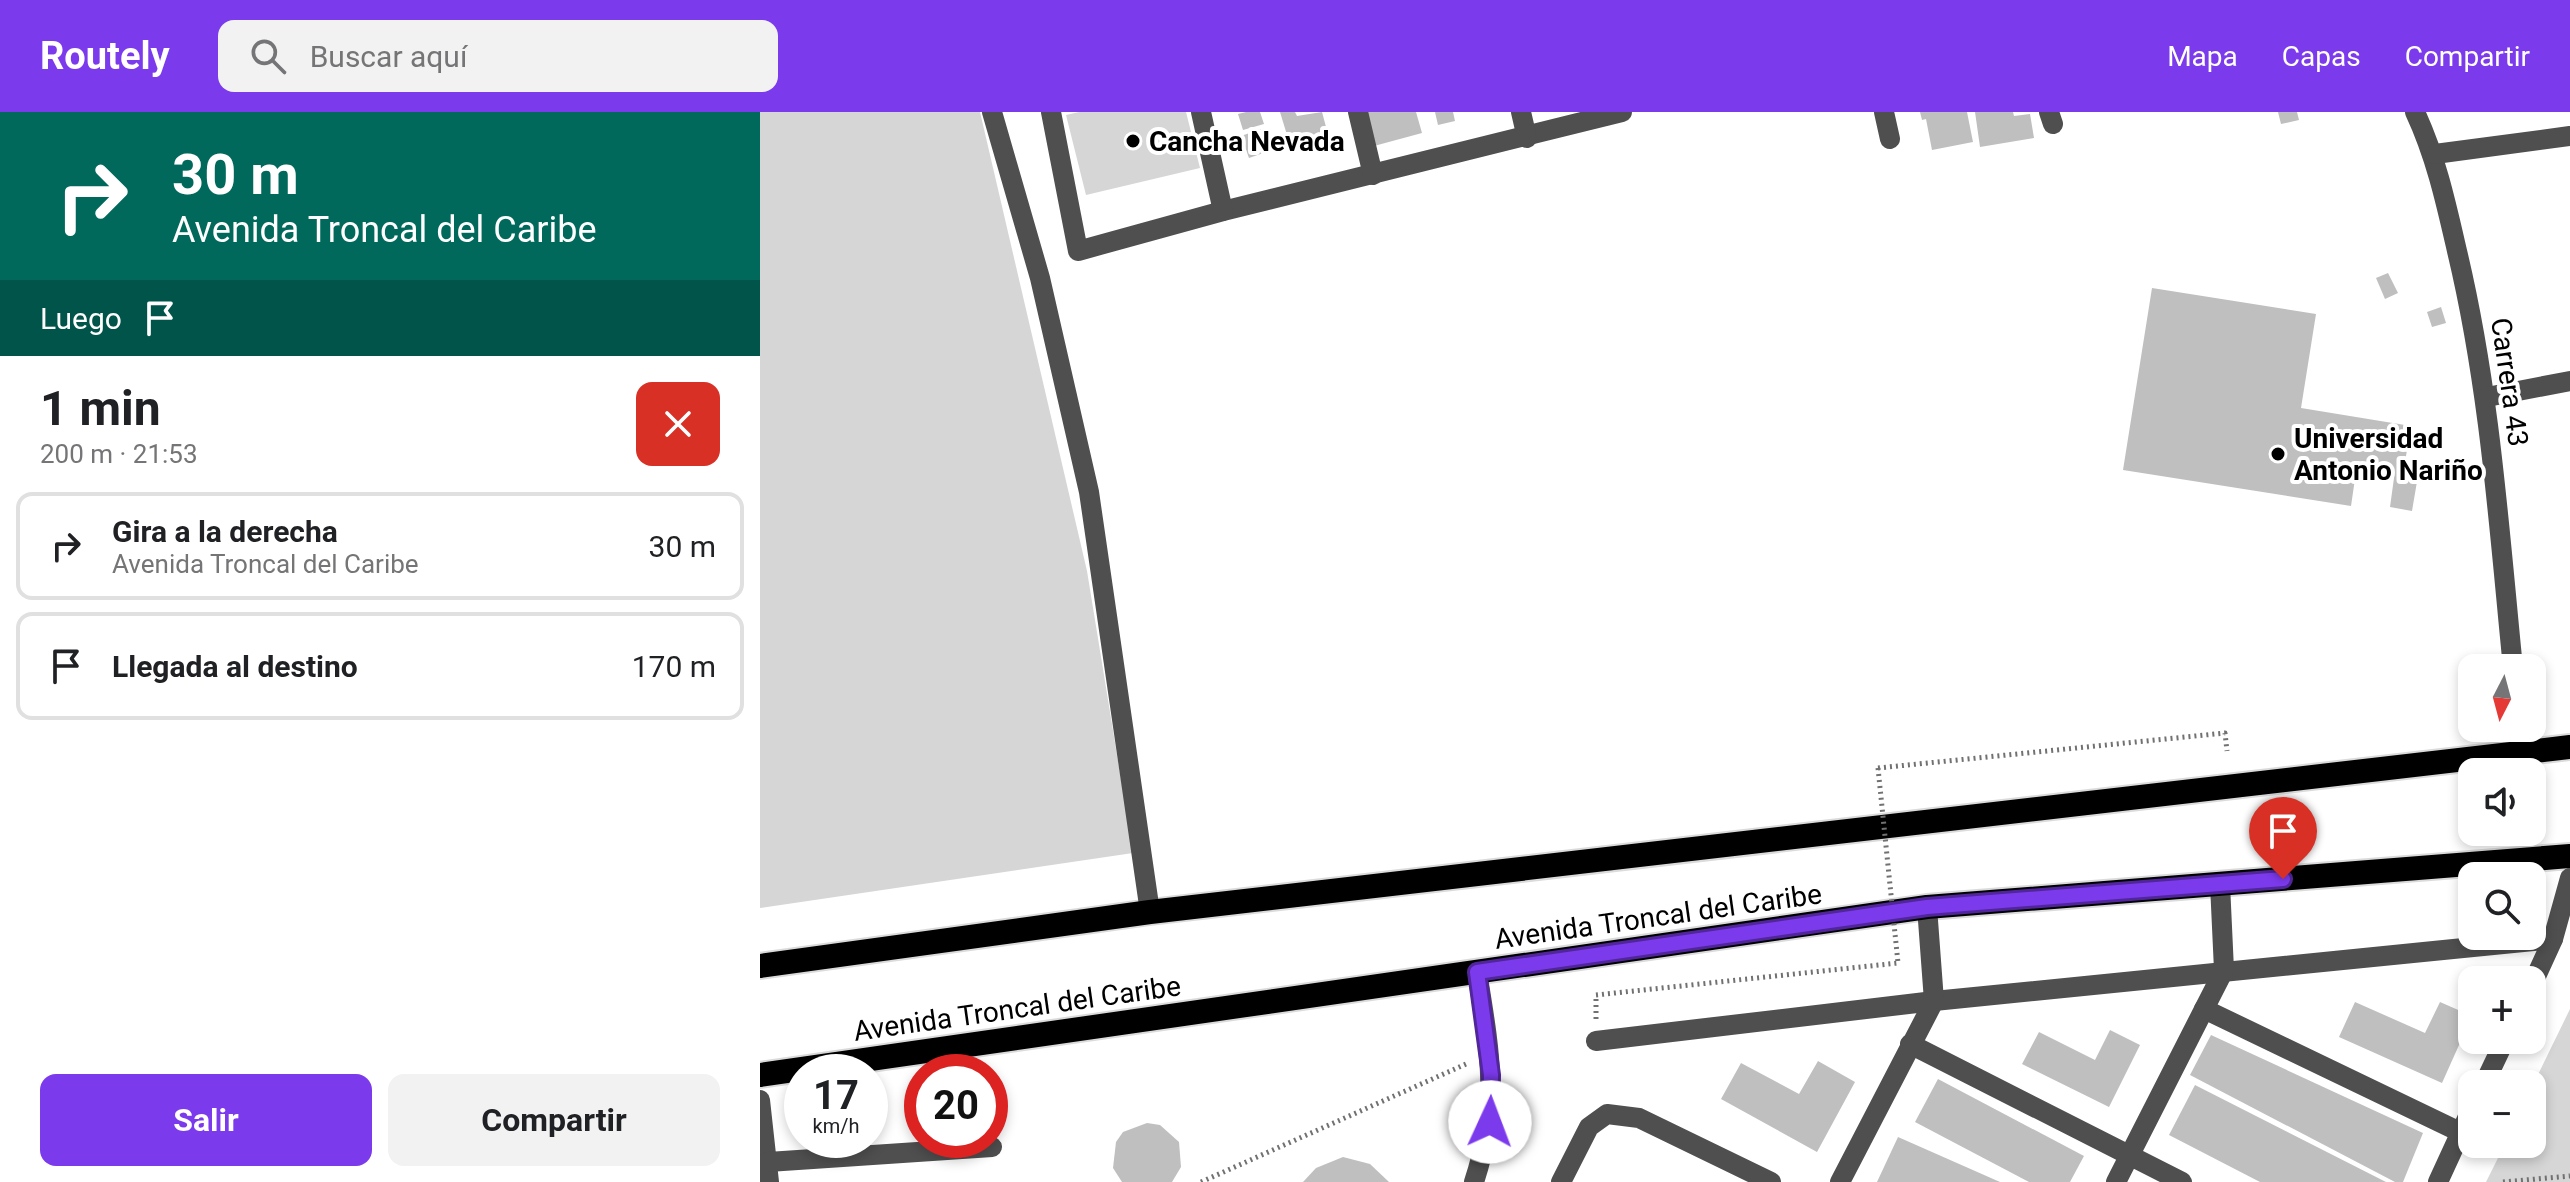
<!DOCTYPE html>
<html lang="es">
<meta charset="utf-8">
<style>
body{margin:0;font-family:Roboto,sans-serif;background:#f2f2f2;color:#202124;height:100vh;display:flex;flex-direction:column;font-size:30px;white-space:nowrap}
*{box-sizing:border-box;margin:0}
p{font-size:26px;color:#757577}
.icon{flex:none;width:44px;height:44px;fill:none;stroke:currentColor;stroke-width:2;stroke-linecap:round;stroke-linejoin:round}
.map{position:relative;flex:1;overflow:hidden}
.sheet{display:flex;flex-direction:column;background:#fff;width:760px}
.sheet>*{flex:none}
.banner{background:#00695c;color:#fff;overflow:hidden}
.needle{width:52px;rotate:186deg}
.tools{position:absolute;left:1698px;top:542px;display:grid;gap:16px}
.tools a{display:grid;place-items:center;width:88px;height:88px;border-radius:16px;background:#fff;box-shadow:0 4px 12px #0003;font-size:40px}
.speed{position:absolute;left:24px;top:942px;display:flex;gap:16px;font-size:40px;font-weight:700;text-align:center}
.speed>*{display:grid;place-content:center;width:104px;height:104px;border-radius:50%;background:#fff;box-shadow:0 4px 12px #0003;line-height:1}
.speed small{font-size:20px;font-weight:400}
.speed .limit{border:12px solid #d22;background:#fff;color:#111}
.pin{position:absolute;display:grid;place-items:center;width:68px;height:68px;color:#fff;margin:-82px -34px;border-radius:50% 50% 50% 0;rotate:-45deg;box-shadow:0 0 8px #0007}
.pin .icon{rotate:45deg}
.me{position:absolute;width:88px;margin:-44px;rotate:2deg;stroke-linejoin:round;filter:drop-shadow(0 0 6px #0008)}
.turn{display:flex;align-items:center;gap:28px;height:168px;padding:0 40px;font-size:36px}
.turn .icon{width:104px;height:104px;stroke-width:2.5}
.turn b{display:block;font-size:56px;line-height:68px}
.then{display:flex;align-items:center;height:76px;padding:0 40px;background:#0003;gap:16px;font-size:30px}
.round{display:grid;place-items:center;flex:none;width:84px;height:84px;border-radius:16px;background:#f2f2f2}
.headline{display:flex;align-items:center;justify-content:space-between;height:136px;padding:0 40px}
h1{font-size:48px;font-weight:700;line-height:60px}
.button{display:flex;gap:16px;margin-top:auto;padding:16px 40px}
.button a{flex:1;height:92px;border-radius:16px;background:#7c3aed;color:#fff;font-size:32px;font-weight:700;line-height:92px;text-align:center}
.button a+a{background:#f2f2f2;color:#202124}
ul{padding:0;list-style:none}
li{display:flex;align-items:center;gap:24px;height:108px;margin:0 16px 12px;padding:0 24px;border:4px solid #e0e0e0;border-radius:16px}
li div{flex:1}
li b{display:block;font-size:30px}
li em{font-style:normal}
header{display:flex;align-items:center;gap:48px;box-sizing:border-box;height:112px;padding:0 40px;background:#7c3aed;color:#fff}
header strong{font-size:38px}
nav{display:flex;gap:44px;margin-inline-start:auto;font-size:28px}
.search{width:560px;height:72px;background:#f2f2f2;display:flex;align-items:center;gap:20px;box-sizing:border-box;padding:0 28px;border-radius:16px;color:#757577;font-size:30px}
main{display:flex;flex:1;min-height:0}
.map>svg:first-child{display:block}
.green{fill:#d6d6d6}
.building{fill:#bfbfbf}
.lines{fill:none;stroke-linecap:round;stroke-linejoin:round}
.highway-casing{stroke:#dbdbdb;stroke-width:28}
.path{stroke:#717171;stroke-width:5;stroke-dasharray:2 4;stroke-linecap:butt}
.minor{stroke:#4f4f4f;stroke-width:20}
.highway{stroke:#000;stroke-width:24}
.path-bridge{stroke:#717171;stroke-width:5;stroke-dasharray:2 4;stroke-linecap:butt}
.route-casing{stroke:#51269a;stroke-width:20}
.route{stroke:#7c3aed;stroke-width:14}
.poi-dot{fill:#000;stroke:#fff;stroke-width:3}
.labels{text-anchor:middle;stroke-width:8;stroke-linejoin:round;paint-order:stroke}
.poi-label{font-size:28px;font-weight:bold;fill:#000;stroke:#fff;text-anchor:start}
.street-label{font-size:28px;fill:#000;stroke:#fff}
</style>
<header>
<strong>Routely</strong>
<div class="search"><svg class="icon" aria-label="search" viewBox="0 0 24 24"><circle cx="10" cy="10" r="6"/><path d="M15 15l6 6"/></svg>Buscar aquí</div>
<nav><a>Mapa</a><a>Capas</a><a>Compartir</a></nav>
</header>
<main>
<section class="sheet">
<div class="banner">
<div class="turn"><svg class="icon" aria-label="right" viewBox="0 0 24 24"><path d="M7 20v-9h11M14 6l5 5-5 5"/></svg><div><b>30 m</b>Avenida Troncal del Caribe</div></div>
<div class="then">Luego<svg class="icon" aria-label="arrive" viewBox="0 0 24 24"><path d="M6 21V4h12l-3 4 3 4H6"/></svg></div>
</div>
<div class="headline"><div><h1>1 min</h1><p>200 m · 21:53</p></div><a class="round" style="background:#d93025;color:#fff"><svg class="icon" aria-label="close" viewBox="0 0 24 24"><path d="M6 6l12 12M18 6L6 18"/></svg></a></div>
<ul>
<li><svg class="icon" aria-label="right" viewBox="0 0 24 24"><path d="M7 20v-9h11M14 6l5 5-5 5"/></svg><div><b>Gira a la derecha</b><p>Avenida Troncal del Caribe</p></div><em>30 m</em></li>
<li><svg class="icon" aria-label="arrive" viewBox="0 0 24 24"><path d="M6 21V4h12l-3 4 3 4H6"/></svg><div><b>Llegada al destino</b></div><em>170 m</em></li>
</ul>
<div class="button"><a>Salir</a><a>Compartir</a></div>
</section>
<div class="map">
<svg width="1810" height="1070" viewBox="0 0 1810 1070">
<rect width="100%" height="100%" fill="#fff"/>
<g class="green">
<polygon points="0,0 220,0 327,459 373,741 0,796"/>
<polygon points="319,0 426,0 440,56 326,83 306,3"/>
<polygon points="1810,897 1810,1070 1726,1070 1745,1032 1772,1032 1772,975"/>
</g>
<g class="building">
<polygon points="486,0 500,0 504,12 483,18 478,2"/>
<polygon points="520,0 535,0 537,4 562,0 569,26 531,36"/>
<polygon points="605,0 656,0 662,21 614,34"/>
<polygon points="675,0 693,0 695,9 678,13"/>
<polygon points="1160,0 1207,0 1213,30 1172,38 1166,7 1162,8"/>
<polygon points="1215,0 1253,0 1254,4 1270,2 1274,26 1220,35"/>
<polygon points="1518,0 1537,0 1539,8 1521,12"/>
<polygon points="504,16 512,38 489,46 481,24"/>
<polygon points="1628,161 1638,181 1625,187 1616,166"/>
<polygon points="1392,176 1556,202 1541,296 1651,314 1645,350 1660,352 1652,399 1630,395 1634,366 1596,360 1591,394 1363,358"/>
<polygon points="1681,195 1686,211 1672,215 1667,200"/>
<polygon points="1595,890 1665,921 1680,890 1712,904 1682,971 1579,925"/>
<polygon points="1350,918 1380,933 1349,995 1262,952 1279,920 1335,948"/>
<polygon points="1451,923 1663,1021 1643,1070 1635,1070 1430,963"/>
<polygon points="1058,949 1095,970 1057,1040 961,987 981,951 1039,982"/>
<polygon points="1178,967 1324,1044 1310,1070 1269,1070 1155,1010"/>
<polygon points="1435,973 1626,1070 1500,1070 1409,1023"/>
<polygon points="387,1011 400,1013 419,1030 421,1055 412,1070 362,1070 353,1056 356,1030 363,1020"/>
<polygon points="1138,1025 1240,1070 1117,1070"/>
<polygon points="583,1045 610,1052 629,1070 543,1070 556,1056"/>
</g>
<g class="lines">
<defs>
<g id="highway">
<polyline points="0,854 390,800 1810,635"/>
<polyline points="0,963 1167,795 1810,744"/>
</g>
</defs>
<use href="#highway" class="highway-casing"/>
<g class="path">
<polyline points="1118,656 1465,621 1467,639"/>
<polyline points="836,907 836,883 1138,851"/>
<polyline points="441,1070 706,952"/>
<polyline points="1743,1070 1810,1064"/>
</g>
<g class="minor">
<polyline points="232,0 280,166 329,380 390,800"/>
<polyline points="291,0 318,139 463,99 862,0"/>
<polyline points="441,0 463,99"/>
<polyline points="598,0 613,63"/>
<polyline points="761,0 767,26"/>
<polyline points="1124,0 1130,27"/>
<polyline points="1289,0 1293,12"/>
<path d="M1655 0C1676 45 1686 91 1697 139 1730 277 1739 416 1753 556"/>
<polyline points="1675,42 1810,24"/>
<polyline points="1727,285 1810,269"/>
<polyline points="1759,616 1761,639"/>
<polyline points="1772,873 1793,827 1810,766"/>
<polyline points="1444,897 1700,1020"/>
<polyline points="836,929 1174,889 1793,827"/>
<polyline points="1150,932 1422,1070"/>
<polyline points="1724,972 1745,928"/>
<polyline points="0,988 9,1070"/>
<polyline points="8,1050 232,1035"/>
<path d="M714 1070C740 991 730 940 717 860"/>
<polyline points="801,1070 829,1015 847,1002 879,1006 1011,1070"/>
<polyline points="1080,1070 1174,889 1167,795"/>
<polyline points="1356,1070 1464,858 1460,772"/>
<polyline points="1678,1070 1712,996"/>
</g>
<use href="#highway" class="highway"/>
<polyline class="path-bridge" points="1118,656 1138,851"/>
</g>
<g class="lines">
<defs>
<polyline id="route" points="730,1010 731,963 717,860 1167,795 1523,767"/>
</defs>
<use href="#route" class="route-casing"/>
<use href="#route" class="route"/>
</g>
<g class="poi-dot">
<circle cx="373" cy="29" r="8"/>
<circle cx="1518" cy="342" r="8"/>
</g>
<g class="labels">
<g class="poi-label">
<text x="389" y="39">Cancha Nevada</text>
<text x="1534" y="336">Universidad<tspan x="1534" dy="32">Antonio Nariño</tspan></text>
</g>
<g class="street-label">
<text transform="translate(1750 270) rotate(82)" y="10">Carrera 43</text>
<text transform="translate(898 804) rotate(-8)" y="10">Avenida Troncal del Caribe</text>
<text transform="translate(257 896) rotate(-8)" y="10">Avenida Troncal del Caribe</text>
</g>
</g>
</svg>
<div class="tools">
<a><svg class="needle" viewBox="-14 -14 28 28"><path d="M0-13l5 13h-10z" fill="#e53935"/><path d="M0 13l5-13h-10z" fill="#757577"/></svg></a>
<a><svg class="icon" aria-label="sound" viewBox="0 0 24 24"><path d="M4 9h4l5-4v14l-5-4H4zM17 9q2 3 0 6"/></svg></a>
<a><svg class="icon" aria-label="search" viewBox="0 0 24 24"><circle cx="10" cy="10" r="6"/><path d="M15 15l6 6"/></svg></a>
<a>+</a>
<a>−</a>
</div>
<div class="speed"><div>17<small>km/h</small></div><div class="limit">20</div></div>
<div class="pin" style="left:1523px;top:767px;background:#d93025"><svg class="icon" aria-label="arrive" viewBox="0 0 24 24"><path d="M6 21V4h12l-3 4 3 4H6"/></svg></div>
<svg class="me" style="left:730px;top:1010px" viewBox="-20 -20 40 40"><circle r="19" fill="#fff"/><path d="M0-13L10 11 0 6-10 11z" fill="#7c3aed"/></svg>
</div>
</main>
